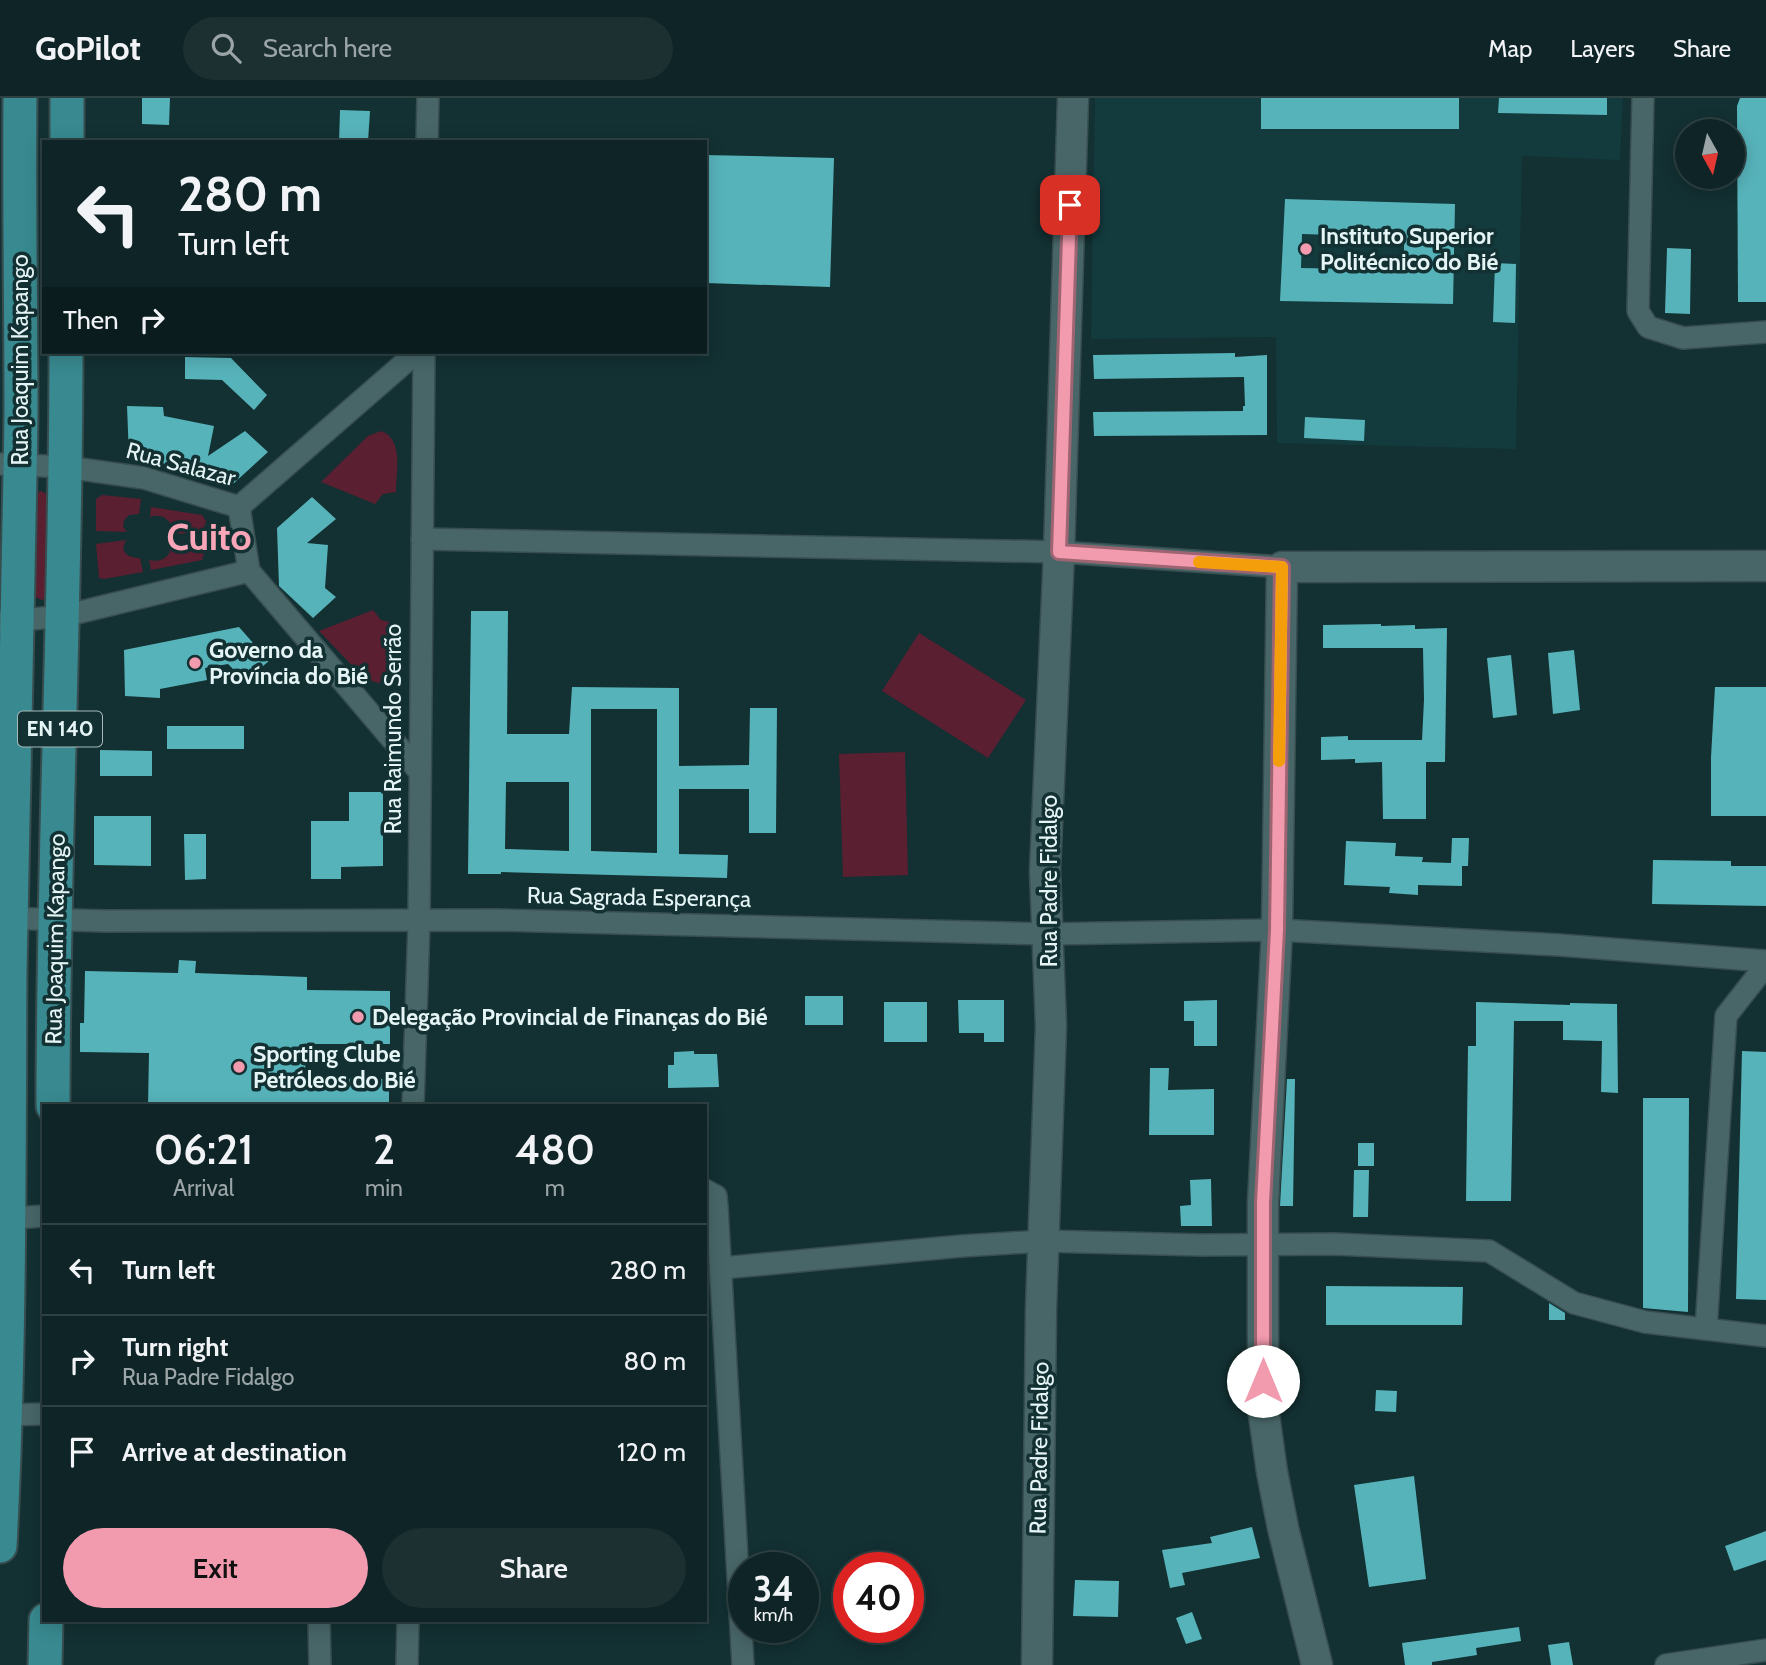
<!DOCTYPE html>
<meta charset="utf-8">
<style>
body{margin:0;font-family:Cabin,sans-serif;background:#1c3032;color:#f1f3f6;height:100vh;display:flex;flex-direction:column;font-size:26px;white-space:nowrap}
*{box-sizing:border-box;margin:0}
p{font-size:23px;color:#9ba4a7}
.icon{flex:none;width:38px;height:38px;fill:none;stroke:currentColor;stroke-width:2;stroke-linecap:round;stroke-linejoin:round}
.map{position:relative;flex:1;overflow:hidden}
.panel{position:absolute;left:42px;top:1006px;width:665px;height:518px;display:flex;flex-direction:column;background:#0e2426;border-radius:0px;box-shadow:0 4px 18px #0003,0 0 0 2px #2e4143}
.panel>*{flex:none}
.banner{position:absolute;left:42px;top:42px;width:665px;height:214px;border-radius:0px;box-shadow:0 4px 18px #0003,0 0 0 2px #2e4143;background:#0e2426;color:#f1f3f6;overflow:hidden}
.needle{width:46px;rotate:172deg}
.fabs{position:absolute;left:1675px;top:21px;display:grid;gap:14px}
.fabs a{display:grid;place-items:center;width:70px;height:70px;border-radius:50%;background:#0e2426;box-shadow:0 4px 18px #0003,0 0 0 2px #2e4143;font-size:35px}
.speed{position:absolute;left:728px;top:1454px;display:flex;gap:14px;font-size:35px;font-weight:700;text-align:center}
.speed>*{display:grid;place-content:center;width:91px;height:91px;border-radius:50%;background:#0e2426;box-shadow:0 4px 18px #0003,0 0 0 2px #2e4143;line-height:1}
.speed small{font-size:18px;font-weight:400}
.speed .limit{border:10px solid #d22;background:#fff;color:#111}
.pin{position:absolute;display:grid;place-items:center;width:60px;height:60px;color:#fff;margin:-30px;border-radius:14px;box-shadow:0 4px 10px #0006}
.me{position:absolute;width:77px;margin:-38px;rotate:0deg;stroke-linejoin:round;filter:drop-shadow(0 0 5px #0008)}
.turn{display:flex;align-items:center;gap:24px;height:147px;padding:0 21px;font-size:32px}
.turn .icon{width:91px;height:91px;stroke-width:2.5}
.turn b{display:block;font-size:49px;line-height:60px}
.then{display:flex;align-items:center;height:66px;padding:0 21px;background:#0003;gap:14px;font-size:26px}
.eta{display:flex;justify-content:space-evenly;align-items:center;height:119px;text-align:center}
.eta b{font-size:42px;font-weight:600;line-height:49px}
.action{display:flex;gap:14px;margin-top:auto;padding:14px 21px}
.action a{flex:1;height:80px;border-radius:42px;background:#f29aae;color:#111;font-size:28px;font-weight:600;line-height:80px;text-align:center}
.action a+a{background:#1c3032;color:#f1f3f6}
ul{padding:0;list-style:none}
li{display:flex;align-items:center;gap:21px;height:91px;padding:0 21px;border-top:2px solid #2e4143}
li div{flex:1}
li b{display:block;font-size:26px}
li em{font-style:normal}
header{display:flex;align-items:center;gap:42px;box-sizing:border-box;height:98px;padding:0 35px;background:#0e2426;border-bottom:2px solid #2e4143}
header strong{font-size:33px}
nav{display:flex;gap:38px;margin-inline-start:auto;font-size:24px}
.search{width:490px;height:63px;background:#1c3032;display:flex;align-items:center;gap:18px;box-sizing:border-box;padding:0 24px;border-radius:38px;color:#9ba4a7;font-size:26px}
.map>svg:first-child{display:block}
.built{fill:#133b3e}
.green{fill:#5a1f30}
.building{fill:#57b3ba;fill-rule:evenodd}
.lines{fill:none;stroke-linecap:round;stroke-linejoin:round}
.street-casing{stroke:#374d4f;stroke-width:24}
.secondary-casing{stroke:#374d4f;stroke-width:33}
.primary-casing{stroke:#374d4f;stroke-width:37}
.street{stroke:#486668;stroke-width:21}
.secondary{stroke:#486668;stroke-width:30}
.primary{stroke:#388a90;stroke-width:33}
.route-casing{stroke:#9d6471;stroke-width:18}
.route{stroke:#f29aae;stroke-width:12}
.slow{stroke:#f59e0b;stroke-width:12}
.poi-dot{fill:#f29aae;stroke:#133032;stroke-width:2.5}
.labels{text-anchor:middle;stroke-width:7;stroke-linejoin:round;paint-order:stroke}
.shield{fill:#133032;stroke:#a6babb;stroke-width:2}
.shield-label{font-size:21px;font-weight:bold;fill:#e5f5f6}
.poi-label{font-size:23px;font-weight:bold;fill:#e5f5f6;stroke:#133032;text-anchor:start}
.street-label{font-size:23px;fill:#e5f5f6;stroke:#133032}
.town-label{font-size:37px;font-weight:bold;fill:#f9a6b8;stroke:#133032}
</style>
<header>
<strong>GoPilot</strong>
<div class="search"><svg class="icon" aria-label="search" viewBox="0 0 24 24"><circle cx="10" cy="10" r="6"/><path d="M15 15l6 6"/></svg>Search here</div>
<nav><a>Map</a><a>Layers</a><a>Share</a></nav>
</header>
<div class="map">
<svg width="1766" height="1567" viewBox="0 0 1766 1567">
<rect width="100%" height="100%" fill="#133032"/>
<polygon class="built" points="1095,0 1623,0 1620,62 1522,58 1516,351 1277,345 1276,239 1091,241"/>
<g class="green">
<path d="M381 333C404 341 396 374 396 394L383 396 375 406 321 384 368 338Z"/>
<polygon points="41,393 49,397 48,500 41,502 33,497 35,395"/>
<polygon points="102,397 141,401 139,416 129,417 124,422 123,429 127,434 96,433 96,401"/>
<path d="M151 409 202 417 206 423 204 430 199 435 169 436 171 426C165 418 159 416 150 419Z"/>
<path d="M126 442C119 454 128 460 140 460L143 474 104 481 99 480 96 446Z"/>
<path d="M168 444H198L205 452 202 462 151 472 149 462C159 464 165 462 170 454Z"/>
<path d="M373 512 381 522 393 525C393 544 400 580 378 585L364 580 319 533Z"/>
<polygon points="919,535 1026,602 988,660 882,593"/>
<polygon points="905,654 908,777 843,779 839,656"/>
</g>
<g class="building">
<polygon points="142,0 170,0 169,27 142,26"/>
<rect x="1261" y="0" width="198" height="31"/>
<polygon points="1499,0 1607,0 1607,17 1498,15"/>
<polygon points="1740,0 1766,0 1766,204 1738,204 1737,8"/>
<polygon points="340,12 370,13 368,44 339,44"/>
<polygon points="705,57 834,60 830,189 705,185"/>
<path d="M1285 101 1455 106 1453 206 1280 203ZM1302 136 1404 139V172L1301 170Z"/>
<polygon points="1667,150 1691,151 1690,216 1665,215"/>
<polygon points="1495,165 1516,166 1515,225 1493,224"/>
<polygon points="1235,255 1235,259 1267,257 1267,337 1094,338 1093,314 1243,313 1243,308 1245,308 1244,279 1094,281 1093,257"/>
<polygon points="185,259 231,260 267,297 254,312 222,282 185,281"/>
<polygon points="127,308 163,309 164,318 214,328 208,358 245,333 268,354 233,386 129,359"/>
<polygon points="1305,319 1365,322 1364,343 1304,340"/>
<polygon points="312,399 336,421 307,445 328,447 325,490 336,499 313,520 279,488 277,430"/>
<path d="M471 513H508L507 636H569L572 589 679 590V668L749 667 750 610H777L776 735H749V691H679V756L728 757 727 780 501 774V776H468ZM591 611H657V755L591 753ZM506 684H569V753L505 751Z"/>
<polygon points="1381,526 1381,528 1415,527 1415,531 1447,530 1445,664 1426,664 1426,721 1383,721 1382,664 1355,665 1355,661 1321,662 1321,639 1348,638 1348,642 1422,642 1424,602 1423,550 1323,550 1323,527"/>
<polygon points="239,529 269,563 245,583 228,566 205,570 207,582 160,591 160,600 125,598 124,552"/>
<polygon points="1574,552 1580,612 1553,616 1548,555"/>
<polygon points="1511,557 1517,617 1493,620 1487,560"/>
<polygon points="1715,589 1766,589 1766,718 1711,718 1711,659"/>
<rect x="167" y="628" width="77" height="23"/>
<polygon points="100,652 152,653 152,678 100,678"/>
<polygon points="349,694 383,694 383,768 341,769 341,781 311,781 311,723 349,723"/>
<polygon points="94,718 151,718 151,768 94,767"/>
<polygon points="184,736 206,736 206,781 185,782"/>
<polygon points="1452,740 1469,740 1468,768 1462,768 1462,788 1418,787 1418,797 1389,795 1390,789 1344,787 1346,743 1396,745 1395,758 1423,759 1422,764 1451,765"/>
<polygon points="1653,762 1731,763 1731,768 1766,768 1766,808 1652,806"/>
<polygon points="179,862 196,863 195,875 307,879 307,892 390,893 390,946 306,946 305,980 389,981 389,1004 305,1004 305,1008 148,1008 149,955 80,954 80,925 84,925 85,873 178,875"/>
<rect x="805" y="898" width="38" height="29"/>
<polygon points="958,902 1004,902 1004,944 984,944 984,935 959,935"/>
<polygon points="1217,902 1217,948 1194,948 1194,923 1184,923 1184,903"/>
<rect x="884" y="904" width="43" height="40"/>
<polygon points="1476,904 1570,907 1570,905 1617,906 1618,995 1601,994 1602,943 1563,942 1563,923 1514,923 1511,1103 1466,1103 1468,948 1476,948"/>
<polygon points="694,953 694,956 717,956 719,989 668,990 668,967 674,967 674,954"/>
<polygon points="1742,953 1766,954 1766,1202 1736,1201"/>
<polygon points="1150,970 1169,970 1168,992 1214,991 1214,1037 1149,1037"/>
<polygon points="1287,981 1295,981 1293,1108 1280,1108"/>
<polygon points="1643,1000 1689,1000 1688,1214 1643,1210"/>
<rect x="1358" y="1045" width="16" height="23"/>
<polygon points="1354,1072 1369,1072 1368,1119 1353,1119"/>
<polygon points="1211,1081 1212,1128 1181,1128 1180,1108 1191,1107 1190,1082"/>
<polygon points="1326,1188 1463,1189 1462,1227 1326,1227"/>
<polygon points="1549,1205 1565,1215 1565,1222 1549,1222"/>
<polygon points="1376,1292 1397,1293 1396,1314 1375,1313"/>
<polygon points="1414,1378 1426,1481 1369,1489 1354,1387"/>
<polygon points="1252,1429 1260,1460 1182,1475 1185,1487 1170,1490 1162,1452 1212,1445 1210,1439"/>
<polygon points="1766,1433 1766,1462 1734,1473 1725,1448"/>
<polygon points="1075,1482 1119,1483 1118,1519 1073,1518"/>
<polygon points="1192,1514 1202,1541 1186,1546 1176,1520"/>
<polygon points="1519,1529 1521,1543 1476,1550 1477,1557 1432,1564 1432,1567 1405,1567 1402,1545"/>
<polygon points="1569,1544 1573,1567 1551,1567 1548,1547"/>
</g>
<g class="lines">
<defs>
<g id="street">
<polyline points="1643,0 1638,213 1648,229 1683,240 1766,234"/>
<polyline points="427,44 428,0"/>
<polyline points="0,366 66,369 144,380 239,409 417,254"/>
<polyline points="239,409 249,473"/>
<polyline points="422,441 1059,454 1282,469"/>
<polyline points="0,524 64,518 249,473 419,673"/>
<polyline points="0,820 106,823 497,822 1048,836 1277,832 1559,847 1766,863"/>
<polyline points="413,1008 419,824 424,254"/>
<polyline points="705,1092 716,1098 717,1109 743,1567"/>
<polyline points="0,1121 44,1118"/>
<polyline points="722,1170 962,1148 1043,1143 1201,1147 1334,1146 1489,1153 1574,1205 1645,1224 1766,1238"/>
<polyline points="1706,1231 1726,918 1766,867"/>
<polyline points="0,1317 44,1316"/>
<polyline points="319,1522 320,1567"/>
<polyline points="407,1567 408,1522"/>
<polyline points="1666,1567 1766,1552"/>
</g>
<g id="secondary">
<polyline points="1037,1567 1041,1211 1051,928 1045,773 1059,454 1073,0"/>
<polyline points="1317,1567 1283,1430 1272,1374 1263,1310 1263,1105 1277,832 1282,469 1766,468"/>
</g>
<g id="primary">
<polyline points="67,44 67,0"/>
<path d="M53 1008C53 756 66 505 66 254"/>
<path d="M0 1448C10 1257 9 1065 10 873 12 687 19 500 21 313 21 209 19 104 20 0"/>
<polyline points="45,1567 46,1522"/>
</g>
</defs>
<use href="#street" class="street-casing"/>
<use href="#secondary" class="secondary-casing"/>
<use href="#primary" class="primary-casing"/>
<use href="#street" class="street"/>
<use href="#secondary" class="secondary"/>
<use href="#primary" class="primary"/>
</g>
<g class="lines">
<defs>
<polyline id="route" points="1070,107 1059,454 1282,469 1277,832 1263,1105 1263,1283"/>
</defs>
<use href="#route" class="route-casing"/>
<use href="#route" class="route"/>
<polyline class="slow" points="1199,464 1282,469 1279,663"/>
</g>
<g class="poi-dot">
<circle cx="1306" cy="151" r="7"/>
<circle cx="195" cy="565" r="7"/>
<circle cx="358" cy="919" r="7"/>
<circle cx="239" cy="969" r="7"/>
</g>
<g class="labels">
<rect class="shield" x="18" y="613.5" width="84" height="35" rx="5"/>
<g class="shield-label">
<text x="60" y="638">EN 140</text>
</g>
<g class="poi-label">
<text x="1320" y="146">Instituto Superior<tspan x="1320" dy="26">Politécnico do Bié</tspan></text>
<text x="209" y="560">Governo da<tspan x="209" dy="26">Província do Bié</tspan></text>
<text x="372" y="927">Delegação Provincial de Finanças do Bié</text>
<text x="253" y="964">Sporting Clube<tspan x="253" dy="26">Petróleos do Bié</tspan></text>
</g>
<g class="street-label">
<text transform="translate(20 262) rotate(-90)" y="8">Rua Joaquim Kapango</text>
<text transform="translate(181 366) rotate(15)" y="8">Rua Salazar</text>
<text transform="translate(393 631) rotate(-90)" y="8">Rua Raimundo Serrão</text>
<text transform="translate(1049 783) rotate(-90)" y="8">Rua Padre Fidalgo</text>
<text transform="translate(639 799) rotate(1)" y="8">Rua Sagrada Esperança</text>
<text transform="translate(55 841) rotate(-89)" y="8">Rua Joaquim Kapango</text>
<text transform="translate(1039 1350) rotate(-89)" y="8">Rua Padre Fidalgo</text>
</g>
<g class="town-label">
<text x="209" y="452">Cuito</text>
</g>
</g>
</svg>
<div class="fabs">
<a><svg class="needle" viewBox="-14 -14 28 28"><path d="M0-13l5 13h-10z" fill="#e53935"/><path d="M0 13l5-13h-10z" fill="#9ba4a7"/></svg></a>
</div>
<div class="speed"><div>34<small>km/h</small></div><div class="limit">40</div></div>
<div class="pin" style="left:1070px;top:107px;background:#d93025"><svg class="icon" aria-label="arrive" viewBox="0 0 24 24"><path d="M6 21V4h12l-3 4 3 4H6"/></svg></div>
<svg class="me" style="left:1263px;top:1283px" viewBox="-20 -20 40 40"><circle r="19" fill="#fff"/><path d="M0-13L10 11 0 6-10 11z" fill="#f29aae"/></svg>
<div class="banner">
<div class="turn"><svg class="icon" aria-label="left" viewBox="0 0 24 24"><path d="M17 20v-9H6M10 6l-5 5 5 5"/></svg><div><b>280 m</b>Turn left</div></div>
<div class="then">Then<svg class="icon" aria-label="right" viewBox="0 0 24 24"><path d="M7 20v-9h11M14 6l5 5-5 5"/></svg></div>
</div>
<section class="panel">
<div class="eta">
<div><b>06:21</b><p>Arrival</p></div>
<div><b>2</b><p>min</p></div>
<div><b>480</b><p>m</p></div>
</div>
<ul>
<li><svg class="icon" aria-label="left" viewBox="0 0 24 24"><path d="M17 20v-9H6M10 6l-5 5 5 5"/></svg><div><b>Turn left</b></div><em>280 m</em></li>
<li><svg class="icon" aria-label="right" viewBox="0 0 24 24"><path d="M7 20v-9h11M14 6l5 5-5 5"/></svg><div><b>Turn right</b><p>Rua Padre Fidalgo</p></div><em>80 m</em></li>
<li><svg class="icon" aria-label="arrive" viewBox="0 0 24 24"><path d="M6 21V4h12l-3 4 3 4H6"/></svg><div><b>Arrive at destination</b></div><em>120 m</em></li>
</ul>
<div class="action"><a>Exit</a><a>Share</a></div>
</section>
</div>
